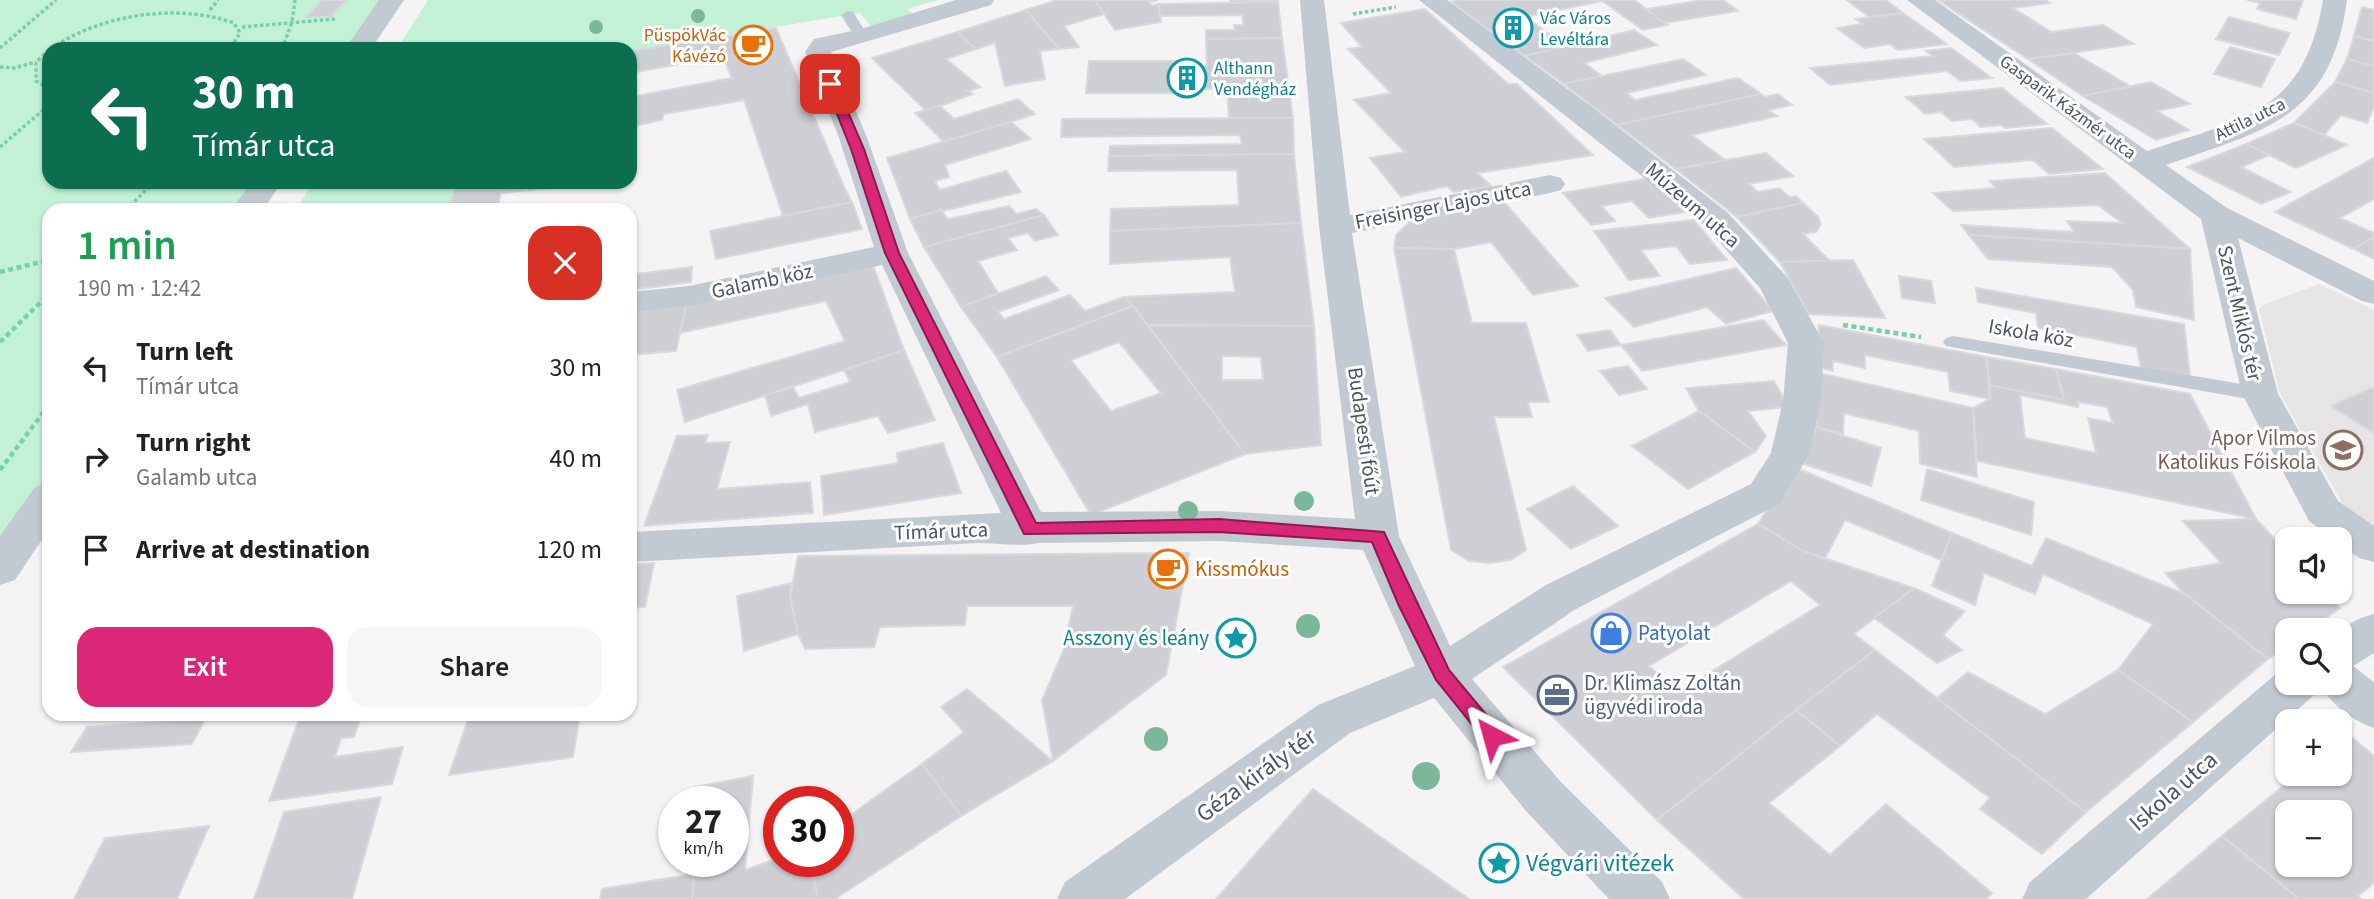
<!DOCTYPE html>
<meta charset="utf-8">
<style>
body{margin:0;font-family:"Source Sans 3",sans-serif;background:#f6f6f6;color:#222;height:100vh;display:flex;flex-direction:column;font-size:26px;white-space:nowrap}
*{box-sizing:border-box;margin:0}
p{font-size:23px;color:#767676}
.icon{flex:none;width:38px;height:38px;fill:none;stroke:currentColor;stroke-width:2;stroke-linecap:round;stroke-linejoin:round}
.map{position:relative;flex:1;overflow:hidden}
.side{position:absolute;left:42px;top:203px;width:595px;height:518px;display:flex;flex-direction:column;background:#fff;border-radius:21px;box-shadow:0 2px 5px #0004}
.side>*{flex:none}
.hud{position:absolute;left:42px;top:42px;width:595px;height:147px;border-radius:21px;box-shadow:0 2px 5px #0004;background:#0b6e4f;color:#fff;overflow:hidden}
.controls{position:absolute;left:2275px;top:527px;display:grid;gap:14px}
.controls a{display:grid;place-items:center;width:77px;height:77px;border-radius:14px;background:#fff;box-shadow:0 2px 5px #0004;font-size:35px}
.speed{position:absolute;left:658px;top:786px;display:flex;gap:14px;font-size:35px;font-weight:700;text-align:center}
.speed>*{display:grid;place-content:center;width:91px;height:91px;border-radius:50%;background:#fff;box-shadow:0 2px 5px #0004;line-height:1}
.speed small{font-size:18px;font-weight:400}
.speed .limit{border:10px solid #d22;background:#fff;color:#111}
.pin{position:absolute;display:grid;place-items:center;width:60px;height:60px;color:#fff;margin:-30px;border-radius:14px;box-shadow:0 4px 10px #0006}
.me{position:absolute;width:77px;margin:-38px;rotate:321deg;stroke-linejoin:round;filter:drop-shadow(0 0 5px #0008)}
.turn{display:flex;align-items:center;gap:24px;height:147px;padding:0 35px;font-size:32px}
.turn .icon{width:91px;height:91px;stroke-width:2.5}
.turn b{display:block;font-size:49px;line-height:60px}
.round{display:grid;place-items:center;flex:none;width:74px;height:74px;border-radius:21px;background:#f6f6f6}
.head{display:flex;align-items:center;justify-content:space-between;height:119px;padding:0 35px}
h1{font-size:42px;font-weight:600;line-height:52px;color:#1e9e55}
.primary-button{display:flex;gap:14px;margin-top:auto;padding:14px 35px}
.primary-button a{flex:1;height:80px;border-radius:21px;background:#db2777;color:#fff;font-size:28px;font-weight:600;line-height:80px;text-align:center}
.primary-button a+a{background:#f6f6f6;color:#222}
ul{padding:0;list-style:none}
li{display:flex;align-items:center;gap:21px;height:91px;padding:0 35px}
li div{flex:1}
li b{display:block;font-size:26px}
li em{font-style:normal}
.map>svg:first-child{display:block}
.education{fill:#e6e4e5}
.green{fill:#c3f1d5}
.building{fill:#cdcfd5;stroke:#d7d9de;stroke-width:2;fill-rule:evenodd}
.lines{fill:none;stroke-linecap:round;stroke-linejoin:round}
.path-far1{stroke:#7ad0a6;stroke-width:3.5;stroke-dasharray:3.5 2.5;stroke-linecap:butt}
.path{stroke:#7ad0a6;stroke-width:4.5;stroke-dasharray:5 3.5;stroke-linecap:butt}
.lane{fill:#c1cad2;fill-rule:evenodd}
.street{fill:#c1cad2;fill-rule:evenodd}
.tree{fill:#7bb799}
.route{fill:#db2777;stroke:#8e194d;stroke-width:2}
.labels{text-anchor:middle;stroke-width:6;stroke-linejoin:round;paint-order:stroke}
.far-culture-label{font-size:18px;fill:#0d838f;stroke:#fff;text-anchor:start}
.far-food-label{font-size:18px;fill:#c56008;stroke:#fff;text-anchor:end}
.far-street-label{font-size:18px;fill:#4a5661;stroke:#fff}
.street-label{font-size:21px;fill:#4a5661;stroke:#fff}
.education-label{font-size:21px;fill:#785e54;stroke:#fff;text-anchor:end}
.food-label{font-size:21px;fill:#c56008;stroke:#fff;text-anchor:start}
.shop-label{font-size:21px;fill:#366cbe;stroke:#fff;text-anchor:start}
.culture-label{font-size:21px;fill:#0d838f;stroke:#fff;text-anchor:end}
.service-label{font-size:21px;fill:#4e5e75;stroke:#fff;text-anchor:start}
.near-street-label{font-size:24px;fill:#4a5661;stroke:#fff}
.near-culture-label{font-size:24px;fill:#0d838f;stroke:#fff;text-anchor:start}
</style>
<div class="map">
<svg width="2374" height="899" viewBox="0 0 2374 899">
<rect width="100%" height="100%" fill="#f5f3f3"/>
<polygon class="education" points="2319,284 2374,310 2374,527 2344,506 2280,394 2259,309 2265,304"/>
<g class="green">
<polygon points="0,0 392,0 358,49 49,49 49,182 267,182 247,210 49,210 49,497 0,569"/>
<polygon points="428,0 938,0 907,9 919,19 876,32 860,13 630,51 630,49 397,49"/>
<polygon points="313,182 457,182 448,210 296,210"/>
</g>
<g class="building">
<polygon points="322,0 346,0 331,17 306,17"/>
<polygon points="1057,0 1095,0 1104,14 1064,26 1079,47 1059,49 1026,10"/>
<polygon points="1095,0 1158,0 1149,2 1152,6 1159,4 1161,22 1115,30"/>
<polygon points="1230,0 1278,0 1278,2 1231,3"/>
<polygon points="1458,0 1634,0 1668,25 1643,30 1602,1 1525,17 1566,46 1525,56 1451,2"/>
<polygon points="1704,0 1723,0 1738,11 1664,23 1647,9"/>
<polygon points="1847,0 1886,0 1903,13 1869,17"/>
<polygon points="1938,0 2045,0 2050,3 2013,8 2051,32 2103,25 2134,44 2028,59"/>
<polygon points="2247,0 2303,0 2296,19 2257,9 2260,3"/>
<polygon points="1278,2 1282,38 1206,39 1206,30 1235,30 1234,25 1244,25 1242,15 1160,16 1159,4"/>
<polygon points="2362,7 2374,10 2374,41 2354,36"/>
<polygon points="1425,9 1508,84 1517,84 1593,155 1477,173 1491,186 1454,192 1447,186 1401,197 1370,158 1405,152 1354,100 1391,93 1348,49 1362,47 1341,23"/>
<polygon points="1026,10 1059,49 1040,51 1045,79 1005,86 995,43 976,49 957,32"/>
<polygon points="1903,13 1947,44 1898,50 1890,44 1864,48 1837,28 1862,24 1856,19"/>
<polygon points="2229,17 2290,33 2279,55 2216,39"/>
<polygon points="776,28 845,189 852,202 783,216 744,100 664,114 662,120 630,127 630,97 732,78 723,56 630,73 630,51"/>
<polygon points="1634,30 1657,45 1584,63 1602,76 1564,84 1525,56"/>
<polygon points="957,32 976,49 946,59 980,87 968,91 973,94 940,106 925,110 872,58"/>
<polygon points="2354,36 2374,41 2374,66 2347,59"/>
<polygon points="1282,38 1293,118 1229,119 1227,89 1186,89 1187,93 1086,93 1089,61 1184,61 1184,66 1207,66 1206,39"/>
<polygon points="2230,47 2275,59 2261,87 2214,74"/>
<polygon points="1951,48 1992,78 1961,81 1947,71 1830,85 1810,68 1933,56 1926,51"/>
<polygon points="2074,53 2130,86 2083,96 2028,59"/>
<polygon points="1683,59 1706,75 1626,93 1635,100 1738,78 1761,94 1617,125 1564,84"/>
<polygon points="2347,59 2374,66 2374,93 2335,82"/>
<polygon points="2151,82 2190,104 2157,111 2189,130 2156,140 2083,96"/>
<polygon points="2335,82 2374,93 2374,107 2367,123 2341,115 2324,135 2294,123"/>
<polygon points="2002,88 2047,124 2005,128 2002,125 1981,127 1972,119 1952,121 1941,112 1925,114 1906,97"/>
<polygon points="1761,94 1765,97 1778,94 1792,105 1768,110 1777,116 1692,135 1725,160 1676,169 1617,125"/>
<polygon points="1018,99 1035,114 945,143 915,113 940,106 954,119"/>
<polygon points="1293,118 1294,154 1109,156 1110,146 1242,144 1240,135 1061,137 1062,119"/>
<polygon points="1011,122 1031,139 945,165 949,177 935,181 940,190 1006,171 1021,192 910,219 887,158"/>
<polygon points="2294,123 2324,135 2347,145 2296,168 2246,144"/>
<polygon points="2052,128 2103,169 2049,174 2033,160 1954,167 1924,139"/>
<polygon points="2246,144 2270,155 2241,167 2291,192 2261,204 2187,167"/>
<polygon points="1766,153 1793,176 1749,184 1758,192 1779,188 1790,197 1796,196 1803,203 1737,217 1676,169"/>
<polygon points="1294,154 1301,223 1110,231 1111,209 1239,205 1237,170 1108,171 1109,156"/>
<polygon points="2374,158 2374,199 2340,218 2374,233 2374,237 2354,249 2275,212"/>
<polygon points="2105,173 2190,249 1969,235 1961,225 2074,232 2067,221 2122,223 2098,205 1953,211 1933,193 1996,188 1990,181"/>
<polygon points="1650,178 1684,212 1649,218 1632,201 1601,206 1615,221 1591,225 1563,193"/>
<polygon points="457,182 584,182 583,185 501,193 497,210 448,210"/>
<polygon points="852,202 862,229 716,259 710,231"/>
<polygon points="1504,202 1578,286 1533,295 1491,242 1454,249 1394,248 1396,235 1410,222"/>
<polygon points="1803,203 1818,217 1821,224 1816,232 1803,234 1830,261 1780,262 1737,217"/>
<polygon points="1009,206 1016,214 1036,209 1044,215 924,247 910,219 941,210 948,219"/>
<polygon points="1044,215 1058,235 1035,241 1028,233 1008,238 1017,250 978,261 998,293 961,307 924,247"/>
<polygon points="1694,220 1727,260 1690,264 1676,246 1641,250 1660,276 1629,280 1594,231"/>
<polygon points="1301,223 1314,326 1148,325 1124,297 1235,292 1230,257 1110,264 1110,231"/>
<polygon points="1969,235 2190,249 2194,320 2136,307 2133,290 2112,267 1988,259"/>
<polygon points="2374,237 2374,259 2354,249"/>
<polygon points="1394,248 1454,249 1472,323 1526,323 1549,402 1528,402 1532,417 1494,417 1526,550 1511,560 1490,563 1469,561 1451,550"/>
<polygon points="1853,260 1885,318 1808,314 1780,262"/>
<polygon points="873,265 904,350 685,422 677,390 845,341 826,301 680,333 686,305"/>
<polygon points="692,267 691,282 630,290 630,275"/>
<polygon points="1736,268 1773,311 1726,324 1707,307 1634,327 1605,298"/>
<polygon points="1046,276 1059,290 998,312 1004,319 1070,295 1085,311 1124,297 1133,306 997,357 961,307"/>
<polygon points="1899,276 1931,281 1935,303 1902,298"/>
<polygon points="1976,288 2184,324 2190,376 2141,369 2137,347 2038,328 2036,313 1978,302"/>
<polygon points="686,305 676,351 630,355 630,310"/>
<path d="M1133 306 1245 454 1091 515 997 357ZM1119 342 1161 393 1111 411 1071 360Z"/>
<polygon points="1763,320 1786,345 1642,371 1621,345"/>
<path d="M1148 325 1314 326 1321 445 1245 454ZM1222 356 1261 357 1263 380H1222Z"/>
<polygon points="1819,325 1987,357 1990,399 1950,391 1948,372 1865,355 1865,368 1833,361 1833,371 1817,367"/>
<polygon points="1610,330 1621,345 1588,351 1577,335"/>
<polygon points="904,350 935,420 888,433 878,416 815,432 808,404 771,416 765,395 793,387 799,398 850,382 844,370"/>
<polygon points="1987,357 2056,369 2064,400 1989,385"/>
<polygon points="1628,366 1647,389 1619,395 1600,371"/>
<path d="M2056 369 2190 394 2256 519 1977 461 1973 408 1990 399 1989 385 2064 400ZM2020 395 2078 407 2079 402 2107 407 2113 423 2088 418 2096 453 2025 438Z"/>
<polygon points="1819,373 1973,408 1977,477 1920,464 1919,431 1844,413 1843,434 1816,427"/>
<polygon points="1774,381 1788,407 1748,411 1766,436 1755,452 1699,411 1686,388"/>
<polygon points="2374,387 2374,433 2331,406"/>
<polygon points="1699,411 1755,452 1688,489 1632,446"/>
<polygon points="1816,427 1881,448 1871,486 1804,464"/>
<polygon points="708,435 705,443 730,442 717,489 810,482 813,513 644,526 677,436"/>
<polygon points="943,443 961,493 824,515 821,476 898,463 897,453"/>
<polygon points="1794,467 1952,533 1941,560 1845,520 1825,558 1803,551 1758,524"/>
<polygon points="1927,469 2034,502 2031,535 1921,500"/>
<polygon points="1573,486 1618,526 1571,549 1527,509"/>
<polygon points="2256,519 2287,552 2287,592 2324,592 2340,608 2309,630 2287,630 2287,646 2268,659 2185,594 2165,573 2221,563 2183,521"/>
<path d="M1758 524 1803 551 1914 588 1854 634 1875 650 1657 820 1503 667ZM1791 581 1820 605 1678 692 1649 666Z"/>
<polygon points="1952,533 2032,566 2046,538 2185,594 2268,659 2193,722 2118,670 2153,624 2043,574 2035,594 1984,573 1975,605 1932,586"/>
<polygon points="1189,553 1166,675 1053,761 1042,700 1064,649 1073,606 967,606 965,625 880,627 874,647 805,649 798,634 790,597 798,556"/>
<polygon points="654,563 645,607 630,608 630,564"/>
<polygon points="791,583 790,597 798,634 744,651 737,596"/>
<polygon points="1914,588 1965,611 1943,635 1962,650 1937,663 1874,618"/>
<polygon points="1875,650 1937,698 2086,812 2042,854 1980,809 1990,798 1877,714 1840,746 1796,710"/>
<polygon points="2118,670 2193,722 2086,812 1937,698 1968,672 2045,714"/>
<polygon points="967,689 1053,761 961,816 922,764 964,732 941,707"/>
<polygon points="1796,710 1840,746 1769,803 1830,855 1886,804 1992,893 1986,899 1744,899 1657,820"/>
<polygon points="301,714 362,714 354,737 341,738 335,757 403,747 392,784 269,801"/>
<polygon points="470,714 580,714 573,757 449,775"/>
<polygon points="205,719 192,744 71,752 87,727"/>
<path d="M2347 733 2374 756V883L2358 896 2361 899H2299L2222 836 2298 774H2340V739ZM2287 812H2340V864H2287Z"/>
<polygon points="922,764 961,816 835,899 818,899 810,861 838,861 838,824"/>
<polygon points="753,776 745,870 779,858 779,861 810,861 818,899 692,899 694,861 733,861 733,802 695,802 695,787"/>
<polygon points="1313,789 1409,857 1469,899 1216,899"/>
<polygon points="381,797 352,899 254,899 284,812"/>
<polygon points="209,826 177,899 74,899 105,838"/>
<polygon points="2222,836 2299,899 2147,899"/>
<polygon points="694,874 692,899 600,899 602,889"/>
</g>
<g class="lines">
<g class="path-far1">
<polyline points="210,10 218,0"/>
<polyline points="1353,14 1396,7"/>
<polyline points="242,27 335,19"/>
<polyline points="0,48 56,0"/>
<polyline points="282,49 292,22 295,0"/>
<polyline points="0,67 14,68 36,62"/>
<path d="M49 88 36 81V62C83 16 173 1 234 23L240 33 230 49"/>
<polyline points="0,147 49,105"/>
<polyline points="126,210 154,182"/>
</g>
<g class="path">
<polyline points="0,272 49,260"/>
<polyline points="1843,325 1921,337"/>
<polyline points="0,342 49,294"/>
<polyline points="0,470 49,405"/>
</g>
<g class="lane">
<polygon points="848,11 853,12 869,37 867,40 857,40 855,37 841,15"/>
<polygon points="1953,336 2260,387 2267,389 2270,394 2267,399 2260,401 1946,346 1943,342 1946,338"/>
</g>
<g class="street">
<polygon points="379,0 404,0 371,49 345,49"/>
<path d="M956 0H994L991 5 831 52 866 135 908 253 1041 512 1219 511 1355 519 1319 226 1300 0H1324L1350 215 1550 175 1561 178 1565 184 1561 190 1550 193 1352 233 1399 536 1450 646 1546 585 1751 484 1771 453 1783 401 1788 343 1760 288 1705 226 1419 0H1447L1592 107 1727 212 1787 277 1824 343 1821 401 1809 455 1779 504 1576 609 1472 679 1560 781 1662 882 1670 899H1609L1526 811 1434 698 1350 733 1125 899H1057L1065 882 1318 705 1415 666 1363 550 1219 541 1038 543C1024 547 994 543 977 543L630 562V532L1001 513 882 265 689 306 630 312V292L689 286 874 247 838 135 805 52 814 39 857 30Z"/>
<path d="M1907 0H1935L2147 151C2243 118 2304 114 2323 0H2347C2331 119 2265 130 2166 165L2227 208 2374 281V304L2362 301 2238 238 2278 394 2338 501 2374 526V562L2359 558 2340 544V539H2333L2309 521 2242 394 2201 219Z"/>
<polygon points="252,182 282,182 263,210 231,210"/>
<polygon points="49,483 49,529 15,580 0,585 0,536 35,487"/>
<path d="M2374 614V653L2353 666 2374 682V728C2353 721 2330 704 2320 684L2314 695 2086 899H2022L2030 882 2282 669 2287 667V682H2340V630L2358 619Z"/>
</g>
</g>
<g class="tree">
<circle cx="698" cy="16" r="7"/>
<circle cx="596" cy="27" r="7"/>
<circle cx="1304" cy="501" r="10"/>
<circle cx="1188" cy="511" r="10"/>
<circle cx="1308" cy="626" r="12"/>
<circle cx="1156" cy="739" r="12"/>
<circle cx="1426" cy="776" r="14"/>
</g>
<polygon class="route" points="826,82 836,84 864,149 899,253 1036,523 1219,519 1384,532 1449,670 1499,730 1502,736 1499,742 1492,744 1486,742 1436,680 1399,606 1372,542 1219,532 1024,534 885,253 851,149 825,84"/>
<defs>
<symbol id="building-ring" viewBox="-11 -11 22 22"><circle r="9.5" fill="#fff" stroke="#0f9aa8" stroke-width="1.5"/><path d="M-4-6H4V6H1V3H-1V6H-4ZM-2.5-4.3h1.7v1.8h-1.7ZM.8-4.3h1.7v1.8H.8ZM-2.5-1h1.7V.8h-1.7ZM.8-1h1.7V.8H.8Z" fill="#0f9aa8"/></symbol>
<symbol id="cafe-ring" viewBox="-11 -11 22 22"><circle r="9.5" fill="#fff" stroke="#e8710a" stroke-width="1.5"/><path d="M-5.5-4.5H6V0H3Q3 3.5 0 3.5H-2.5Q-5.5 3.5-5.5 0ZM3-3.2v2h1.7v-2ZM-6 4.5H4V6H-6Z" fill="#e8710a"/></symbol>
<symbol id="university-ring" viewBox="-11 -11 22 22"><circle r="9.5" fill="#fff" stroke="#8d6e63" stroke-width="1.5"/><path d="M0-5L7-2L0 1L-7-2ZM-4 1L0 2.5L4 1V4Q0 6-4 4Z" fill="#8d6e63"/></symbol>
<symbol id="shop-ring" viewBox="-11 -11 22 22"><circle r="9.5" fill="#fff" stroke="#3f7fe0" stroke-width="1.5"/><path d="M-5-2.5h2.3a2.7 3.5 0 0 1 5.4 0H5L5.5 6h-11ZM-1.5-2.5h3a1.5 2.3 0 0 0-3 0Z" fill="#3f7fe0"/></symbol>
<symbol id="sight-ring" viewBox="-11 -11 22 22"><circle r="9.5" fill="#fff" stroke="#0f9aa8" stroke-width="1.5"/><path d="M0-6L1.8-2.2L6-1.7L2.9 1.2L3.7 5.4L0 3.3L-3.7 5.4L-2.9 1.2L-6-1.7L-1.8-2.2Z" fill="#0f9aa8"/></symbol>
<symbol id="office-ring" viewBox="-11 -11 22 22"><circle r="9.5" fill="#fff" stroke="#5c6f8a" stroke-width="1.5"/><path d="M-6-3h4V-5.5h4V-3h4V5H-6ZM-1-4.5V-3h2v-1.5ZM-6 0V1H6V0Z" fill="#5c6f8a"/></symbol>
</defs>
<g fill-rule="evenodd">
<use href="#building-ring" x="1491" y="6" width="44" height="44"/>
<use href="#cafe-ring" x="731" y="23" width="44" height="44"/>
<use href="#building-ring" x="1165" y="56" width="44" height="44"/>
<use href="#university-ring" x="2321" y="428" width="44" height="44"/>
<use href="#cafe-ring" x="1146" y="547" width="44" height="44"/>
<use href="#shop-ring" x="1589" y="611" width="44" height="44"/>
<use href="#sight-ring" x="1214" y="616" width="44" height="44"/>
<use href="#office-ring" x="1535" y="673" width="44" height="44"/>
<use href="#sight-ring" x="1477" y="841" width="44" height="44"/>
</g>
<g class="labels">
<g class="far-culture-label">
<text x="1540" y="24">Vác Város<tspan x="1540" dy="21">Levéltára</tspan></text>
<text x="1214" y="74">Althann<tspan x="1214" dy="21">Vendégház</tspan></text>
</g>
<g class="far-food-label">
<text x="726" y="41">PüspökVác<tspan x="726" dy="21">Kávézó</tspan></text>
</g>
<g class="far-street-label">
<text transform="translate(2068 107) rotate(36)" y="6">Gasparik Kázmér utca</text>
<text transform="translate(2250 119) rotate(-26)" y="6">Attila utca</text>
</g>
<g class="street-label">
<text transform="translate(1443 205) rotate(-11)" y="7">Freisinger Lajos utca</text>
<text transform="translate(1693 205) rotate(41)" y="7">Múzeum utca</text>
<text transform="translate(762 281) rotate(-12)" y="7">Galamb köz</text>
<text transform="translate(2240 313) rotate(77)" y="7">Szent Miklós tér</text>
<text transform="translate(2031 333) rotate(10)" y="7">Iskola köz</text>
<text transform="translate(1364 431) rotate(82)" y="7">Budapesti főút</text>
<text transform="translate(941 531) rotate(-2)" y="7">Tímár utca</text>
</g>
<g class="education-label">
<text x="2316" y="445">Apor Vilmos<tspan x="2316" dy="24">Katolikus Főiskola</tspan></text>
</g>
<g class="food-label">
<text x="1195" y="576">Kissmókus</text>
</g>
<g class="shop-label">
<text x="1638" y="640">Patyolat</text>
</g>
<g class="culture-label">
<text x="1209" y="645">Asszony és leány</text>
</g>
<g class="service-label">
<text x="1584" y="690">Dr. Klimász Zoltán<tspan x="1584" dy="24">ügyvédi iroda</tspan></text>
</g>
<g class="near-street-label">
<text transform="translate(1256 775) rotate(-36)" y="8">Géza király tér</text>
<text transform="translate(2173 791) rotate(-41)" y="8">Iskola utca</text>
</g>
<g class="near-culture-label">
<text x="1526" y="871">Végvári vitézek</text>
</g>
</g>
</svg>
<div class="controls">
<a><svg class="icon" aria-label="sound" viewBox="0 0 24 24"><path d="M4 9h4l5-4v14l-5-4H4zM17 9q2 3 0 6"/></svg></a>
<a><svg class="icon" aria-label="search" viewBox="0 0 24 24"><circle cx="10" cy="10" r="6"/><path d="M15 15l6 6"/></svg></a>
<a>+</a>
<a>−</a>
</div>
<div class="speed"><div>27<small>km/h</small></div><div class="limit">30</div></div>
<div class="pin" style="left:830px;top:84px;background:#d93025"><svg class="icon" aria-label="arrive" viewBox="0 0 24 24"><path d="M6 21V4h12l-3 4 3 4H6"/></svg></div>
<svg class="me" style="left:1492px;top:736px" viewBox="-20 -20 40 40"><path d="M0-17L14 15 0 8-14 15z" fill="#db2777" stroke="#fff" stroke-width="4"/></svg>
<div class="hud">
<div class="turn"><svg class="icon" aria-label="left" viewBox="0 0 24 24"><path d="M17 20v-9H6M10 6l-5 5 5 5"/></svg><div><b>30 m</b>Tímár utca</div></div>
</div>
<section class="side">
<div class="head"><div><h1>1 min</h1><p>190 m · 12:42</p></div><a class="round" style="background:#d93025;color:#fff"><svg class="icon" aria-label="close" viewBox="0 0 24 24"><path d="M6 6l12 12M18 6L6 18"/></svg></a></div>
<ul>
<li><svg class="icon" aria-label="left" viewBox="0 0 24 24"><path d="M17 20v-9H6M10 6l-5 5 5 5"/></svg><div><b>Turn left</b><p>Tímár utca</p></div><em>30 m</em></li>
<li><svg class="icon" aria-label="right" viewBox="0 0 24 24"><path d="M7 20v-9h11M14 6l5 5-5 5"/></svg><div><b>Turn right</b><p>Galamb utca</p></div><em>40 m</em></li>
<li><svg class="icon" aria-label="arrive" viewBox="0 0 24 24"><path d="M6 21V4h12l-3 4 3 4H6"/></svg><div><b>Arrive at destination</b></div><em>120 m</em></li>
</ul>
<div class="primary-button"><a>Exit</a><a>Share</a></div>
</section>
</div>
